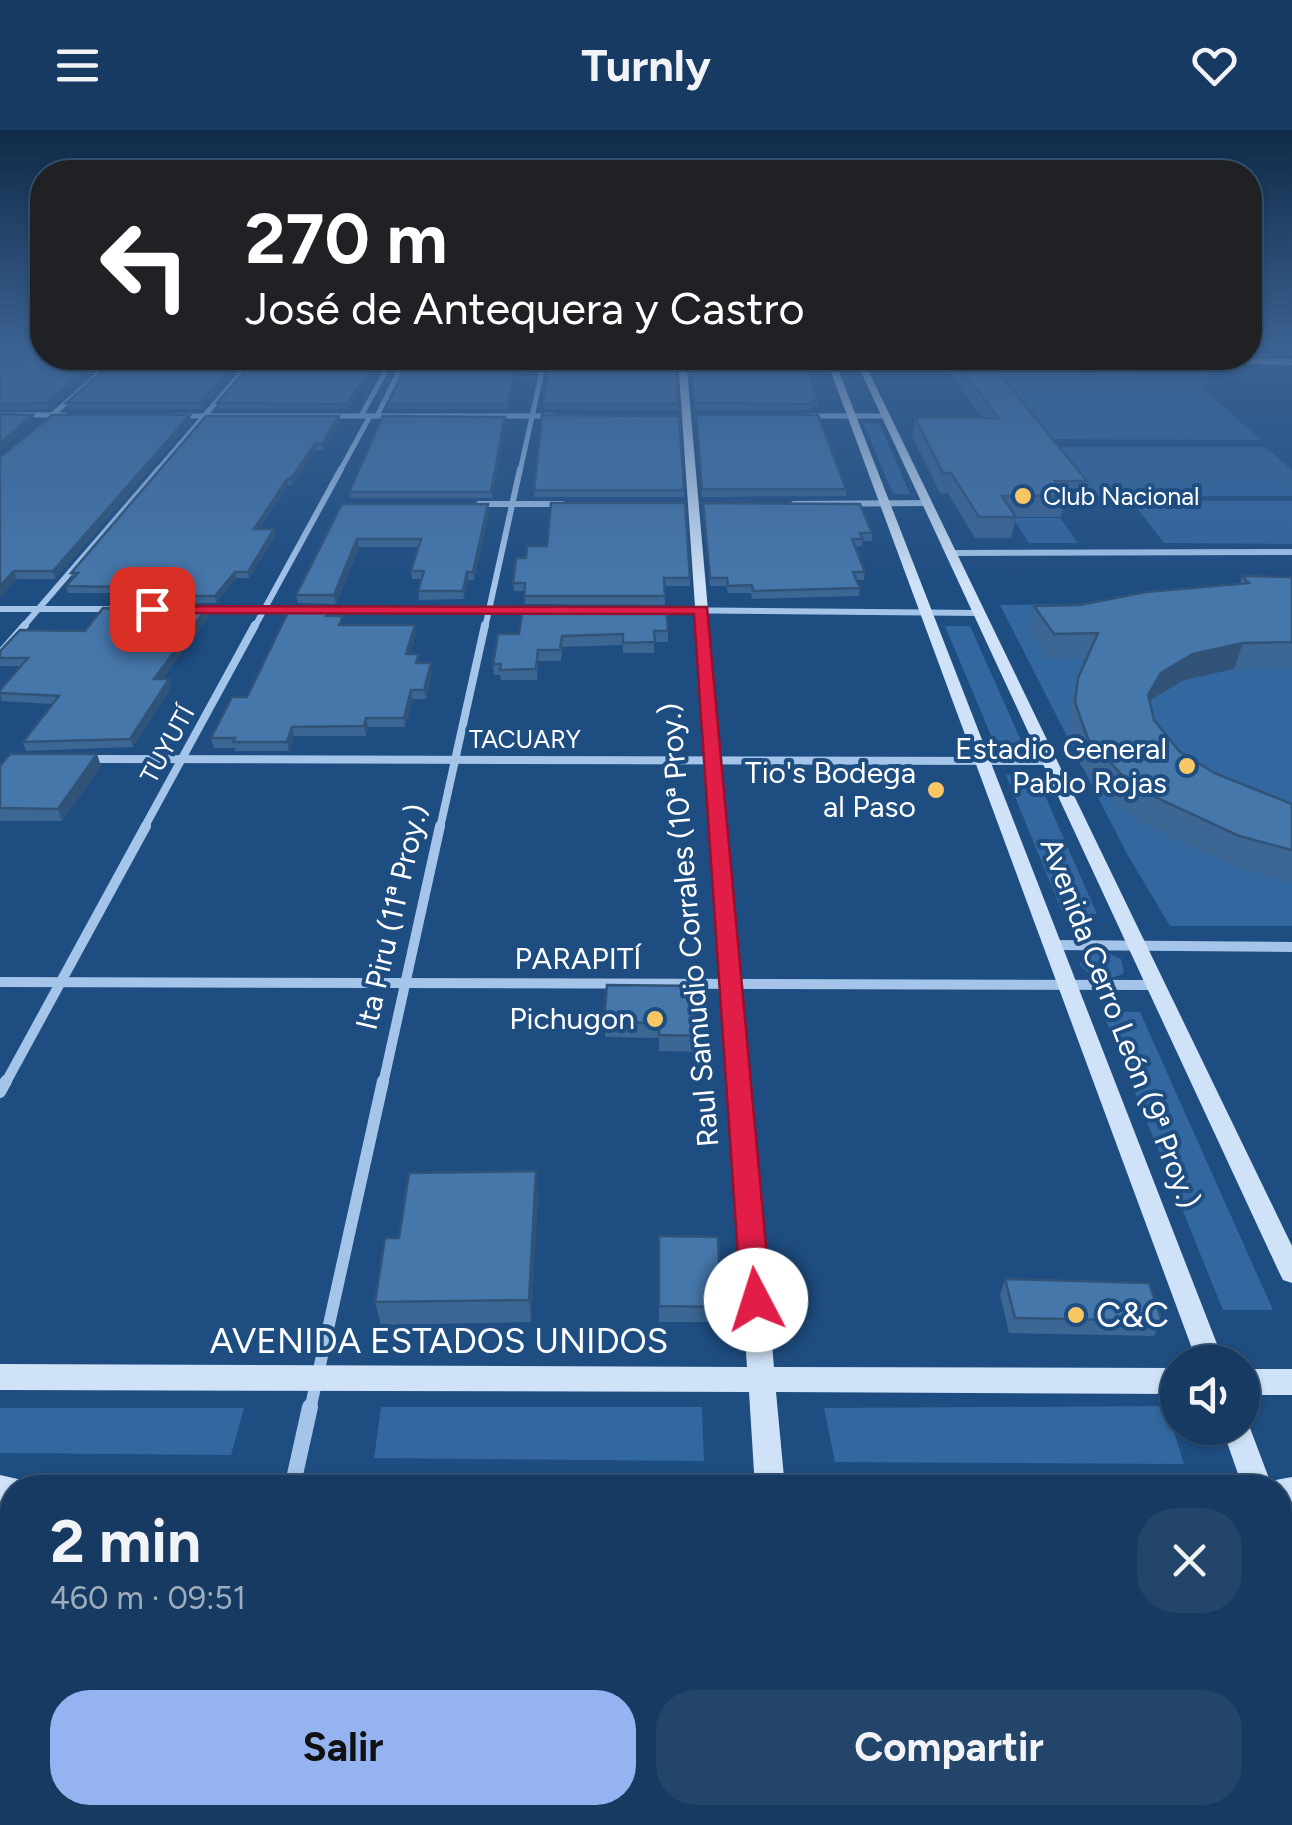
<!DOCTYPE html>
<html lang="es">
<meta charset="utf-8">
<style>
body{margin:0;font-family:Figtree,sans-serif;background:#23456a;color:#f1f3f6;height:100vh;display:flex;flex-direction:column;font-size:38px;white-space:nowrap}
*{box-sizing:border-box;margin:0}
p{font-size:32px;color:#9eadbd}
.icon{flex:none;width:55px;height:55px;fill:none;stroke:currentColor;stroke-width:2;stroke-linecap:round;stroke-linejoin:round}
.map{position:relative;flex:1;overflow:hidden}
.side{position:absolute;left:0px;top:1345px;width:1292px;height:350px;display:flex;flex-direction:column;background:#163a61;border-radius:40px 40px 0 0;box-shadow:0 2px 8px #0004,0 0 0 2px #355476}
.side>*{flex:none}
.hud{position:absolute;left:30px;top:30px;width:1232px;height:210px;border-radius:40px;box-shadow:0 2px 8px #0004,0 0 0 2px #355476;background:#202124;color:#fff;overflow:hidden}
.tools{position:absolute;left:1160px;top:1215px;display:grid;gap:20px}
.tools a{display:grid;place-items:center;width:100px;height:100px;border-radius:50%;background:#163a61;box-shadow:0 2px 8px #0004,0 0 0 2px #355476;font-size:50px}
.pin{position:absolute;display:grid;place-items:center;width:85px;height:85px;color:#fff;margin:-42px;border-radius:20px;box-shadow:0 5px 15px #0006}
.me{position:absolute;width:110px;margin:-55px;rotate:355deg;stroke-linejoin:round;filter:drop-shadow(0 0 8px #0008)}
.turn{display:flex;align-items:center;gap:35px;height:210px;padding:0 50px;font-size:45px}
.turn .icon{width:130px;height:130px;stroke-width:2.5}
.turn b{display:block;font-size:70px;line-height:85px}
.round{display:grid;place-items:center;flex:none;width:105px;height:105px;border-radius:40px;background:#23456a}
.summary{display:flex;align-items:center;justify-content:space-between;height:170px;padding:0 50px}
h1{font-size:60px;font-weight:700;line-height:75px}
.cta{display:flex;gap:20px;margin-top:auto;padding:20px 50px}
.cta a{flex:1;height:115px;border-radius:40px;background:#95b2f1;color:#111;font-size:40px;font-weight:700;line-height:115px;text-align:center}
.cta a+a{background:#23456a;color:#f1f3f6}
header{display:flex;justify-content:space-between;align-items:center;height:130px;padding:0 50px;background:#163a61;font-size:45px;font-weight:700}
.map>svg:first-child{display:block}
.green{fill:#3267a0}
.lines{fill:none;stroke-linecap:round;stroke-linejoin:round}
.street-far5{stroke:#a4c5e9;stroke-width:5}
.street-far4{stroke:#a4c5e9;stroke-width:6}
.street-far3{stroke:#a4c5e9;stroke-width:8}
.street-far2{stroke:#a4c5e9;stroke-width:10}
.street-far1{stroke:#a4c5e9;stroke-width:12}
.street{stroke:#a4c5e9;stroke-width:16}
.secondary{fill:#cfe2f7;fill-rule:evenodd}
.wall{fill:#3c6693}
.shaded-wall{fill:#315378}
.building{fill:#4677ab;stroke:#315378;stroke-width:2.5}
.route{fill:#e11d48;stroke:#92132f;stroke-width:2.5}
.poi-dot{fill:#f8c763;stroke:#1e4d81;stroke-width:4}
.labels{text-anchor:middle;stroke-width:8;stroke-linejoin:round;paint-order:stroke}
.far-poi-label{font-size:25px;fill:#fff;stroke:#1e4d81;text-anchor:start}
.far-street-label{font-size:25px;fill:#fff;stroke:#1e4d81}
.poi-label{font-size:30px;fill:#fff;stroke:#1e4d81;text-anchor:end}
.street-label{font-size:30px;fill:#fff;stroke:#1e4d81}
.near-poi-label{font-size:35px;fill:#fff;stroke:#1e4d81;text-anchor:start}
.near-street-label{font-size:35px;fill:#fff;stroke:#1e4d81}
</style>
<header><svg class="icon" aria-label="menu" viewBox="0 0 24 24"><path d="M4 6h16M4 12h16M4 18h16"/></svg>Turnly<svg class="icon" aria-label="heart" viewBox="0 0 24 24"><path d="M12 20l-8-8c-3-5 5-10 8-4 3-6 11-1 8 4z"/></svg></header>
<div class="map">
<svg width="1292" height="1695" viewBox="0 0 1292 1695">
<rect width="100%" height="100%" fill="#1e4d81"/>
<g class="green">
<polygon points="1005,250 1195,251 1261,310 1048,309"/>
<polygon points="863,293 879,293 910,364 893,364"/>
<polygon points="1051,317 1265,317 1292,340 1292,366 1088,366"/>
<polygon points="1131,370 1292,371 1292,414 1164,413"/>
<polygon points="1013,388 1060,388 1078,413 1029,413"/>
<polygon points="1292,471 1292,796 1170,796 1126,722 1000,475"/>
<polygon points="945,496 970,496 1023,615 995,615"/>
<polygon points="1006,645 1036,645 1097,784 1063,784"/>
<path d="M1102 820 1121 829 1124 843C1108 852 1092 848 1080 835L1083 822Z"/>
<polygon points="1102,881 1140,882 1273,1180 1223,1180"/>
<polygon points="1166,1276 1184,1334 835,1332 824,1278"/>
<polygon points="381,1277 702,1277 704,1331 374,1328"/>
<polygon points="0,1278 244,1278 231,1325 0,1323"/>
</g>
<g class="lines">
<g class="street-far5">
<polyline points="0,229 128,229"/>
<polyline points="225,229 598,230"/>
<polyline points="0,285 64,285"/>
<polyline points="51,286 117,228"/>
<polyline points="176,286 554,286"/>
<polyline points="361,286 393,228"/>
<polyline points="377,286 406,228"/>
<polyline points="806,286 886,286"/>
<polyline points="157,341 253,229"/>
<polyline points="340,341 370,286"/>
<polyline points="520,341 545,228"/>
</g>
<g class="street-far4">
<polyline points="479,374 562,374"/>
<polyline points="794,374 928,373"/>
<polyline points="951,423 1292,422"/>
<polyline points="0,479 114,479"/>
<polyline points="196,479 299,479"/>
<polyline points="316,479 534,480"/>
<polyline points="656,480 980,483"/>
<polyline points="22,498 159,339"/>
<polyline points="254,498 341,339"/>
<polyline points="485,498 520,339"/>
</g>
<g class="street-far3">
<polyline points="0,524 25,495"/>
<polyline points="86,629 1050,631"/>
<polyline points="144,698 255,495"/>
<polyline points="440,698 485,495"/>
</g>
<g class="street-far2">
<polyline points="1053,815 1292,817"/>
<polyline points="0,852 1156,855"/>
<polyline points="5,954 146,696"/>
<polyline points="383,954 440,696"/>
</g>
<g class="street-far1">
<polyline points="0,962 6,951"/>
<polyline points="310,1280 383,951"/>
</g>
<g class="street">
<polyline points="292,1358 310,1277"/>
<polyline points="1280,1416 1292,1449"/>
<polyline points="213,1695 216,1682"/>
</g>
<g class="secondary">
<polygon points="678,228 686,228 774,1237 1178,1238 1178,1264 776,1262 785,1358 755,1358 749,1262 0,1260 0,1234 747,1237"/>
<polygon points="808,228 819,228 833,233 829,236"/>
<polygon points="858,229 975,229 979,232 975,235 855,234"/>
<polygon points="1292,229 1292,235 1170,232 1174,229"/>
<polygon points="835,239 839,242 1224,1232 1197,1232 831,242"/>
<polygon points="865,239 869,242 1292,1116 1292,1153 1283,1150 1279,1142 861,242"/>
<rect x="1242" y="1239" width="50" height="26"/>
<polygon points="1242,1287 1250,1298 1270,1351 1292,1347 1292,1377 1280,1377 1280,1358 1243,1358 1222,1298 1242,1298"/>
<polygon points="0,1345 22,1350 26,1358 12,1358 12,1374 0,1375"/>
<polygon points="779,1682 815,1682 816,1695 780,1695"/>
</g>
</g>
<g class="wall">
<rect x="0" y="217" width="42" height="8"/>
<rect x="1250" y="217" width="42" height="9"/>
<polygon points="949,228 1192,228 1209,243 1204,260 1012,259 1087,351 1082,371 1065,371 1061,387 1016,387 1011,408 975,408 948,363 940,363 912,306 915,288 982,288 947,238"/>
<polygon points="0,229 99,235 49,279 0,280"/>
<polygon points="675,230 678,280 544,279 543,274"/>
<polygon points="690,234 818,270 817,276 813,276 812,280 694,280"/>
<polygon points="240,235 202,279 68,279 66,273"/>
<polygon points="376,235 348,279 218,279 217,273"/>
<polygon points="537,235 533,251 514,248 508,279 389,279 388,274"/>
<polygon points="696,285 846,359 846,366 702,367"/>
<polygon points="339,286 340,292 323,320 316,320 292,355 288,355 259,399 276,405 249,448 236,448 216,473 116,473 114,466 116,463 68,463 66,456 73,448 71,443"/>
<polygon points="505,287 506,292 492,368 350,368 349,362"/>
<polygon points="191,291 55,449 17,449 0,467 0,327"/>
<rect x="534" y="360" width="150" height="7"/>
<polygon points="703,373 872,403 872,411 862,411 862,416 855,417 865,442 864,450 856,450 860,458 859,466 752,469 751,463 728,463 726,456 710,456"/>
<polygon points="342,374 488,374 489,381 474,450 468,450 464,469 419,470 418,461 422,449 412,449 411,441 418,417 359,417 336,474 298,473 296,465"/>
<polygon points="1242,446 1292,447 1292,538 1234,539 1184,550 1152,569 1150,573 1154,590 1179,621 1214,643 1292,674 1292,753 1228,734 1145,695 1117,675 1081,636 1068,599 1071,574 1078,548 1087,528 1048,529 1028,501 1034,476 1080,475 1240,454"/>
<polygon points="690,448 690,456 665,456 665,475 525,474 524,461 514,461 513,453"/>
<polygon points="330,486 344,495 416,504 410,524 432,542 426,569 413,569 405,597 368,597 366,606 294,606 289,621 235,621 235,618 214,618 211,608 247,567"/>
<polygon points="208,487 162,549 171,557 133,617 26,621 23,612 52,574 1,571 0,560 21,536 0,536 0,521 85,501"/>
<polygon points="668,501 668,512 654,512 654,523 623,523 623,515 562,517 561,531 538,531 537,550 501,550 500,545 494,545 493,534 498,504"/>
<polygon points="0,636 101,636 62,691 0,691"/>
<polygon points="607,855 706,906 705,922 659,921 659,908 605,907"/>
<polygon points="538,1064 531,1192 381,1195 375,1172 399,1108"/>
<polygon points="659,1106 721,1177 720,1192 659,1192"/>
<polygon points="1005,1149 1162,1191 1154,1206 1009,1203 1000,1165"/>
</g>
<g class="shaded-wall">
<polygon points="98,229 99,235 49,279 47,273"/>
<polygon points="238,229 240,235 202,279 200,273"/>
<polygon points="375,230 376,235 348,279 347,274"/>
<polygon points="33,285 35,291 0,322 0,313"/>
<polygon points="190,285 191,291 55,449 53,441"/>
<polygon points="339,286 340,292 323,320 322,314"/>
<polygon points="505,287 506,292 492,368 491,362"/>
<polygon points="315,314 316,320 292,355 291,349"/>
<polygon points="287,349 288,355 255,405 254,399"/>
<polygon points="488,374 489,381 474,450 473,442"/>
<polygon points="274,399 276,405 249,448 248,442"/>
<polygon points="357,409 359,417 336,474 334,465"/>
<polygon points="14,441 17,449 0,467 0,456"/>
<polygon points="235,442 236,448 216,473 215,466"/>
<polygon points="467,442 468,450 464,469 463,461"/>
<polygon points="206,479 208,487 156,557 154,549"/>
<polygon points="415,495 416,504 408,533 406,524"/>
<polygon points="1243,513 1234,539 1184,550 1152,569 1140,592 1148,565 1161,543 1193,524"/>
<polygon points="431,533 432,542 426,569 424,560"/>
<polygon points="169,549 171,557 133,617 130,609"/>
<polygon points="411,560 413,569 405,597 404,588"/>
<polygon points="366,588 368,597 366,606 364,596"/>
<polygon points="292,597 294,606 289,621 287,612"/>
<polygon points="97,624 101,636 62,691 58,679"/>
<polygon points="536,1041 538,1064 531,1192 529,1170"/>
</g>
<g class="building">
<rect x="0" y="217" width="42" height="2"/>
<rect x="1250" y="217" width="42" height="4"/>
<polygon points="954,228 1192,228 1209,243 997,241 1087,351 1055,351 1066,366 1002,366 1016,387 979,387 951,343 943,343 915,288 998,288"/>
<polygon points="0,229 98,229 47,273 0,274"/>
<polygon points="117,229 238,229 200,273 66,273"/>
<polygon points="690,229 803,229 818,270 812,270 813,274 694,273"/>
<polygon points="255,230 375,230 347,274 217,273"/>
<polygon points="409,230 537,230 533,246 514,243 508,274 388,274"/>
<polygon points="550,230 675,230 678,274 543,274"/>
<polygon points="0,284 33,285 0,313"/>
<polygon points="52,285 190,285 53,441 14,441 0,456 0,327"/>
<polygon points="542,285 679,286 684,360 534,360"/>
<polygon points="696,285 818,285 846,359 702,359"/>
<polygon points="206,286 339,286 322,314 315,314 291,349 287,349 254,399 274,399 248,442 235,442 215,466 114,466 121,457 66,456 78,443 71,443"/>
<polygon points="383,286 505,287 491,362 349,362"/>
<polygon points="551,373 685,373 690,448 664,448 665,466 524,466 525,453 513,453 516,428 526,428 527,416 547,416"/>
<polygon points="703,373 860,374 872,403 860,403 863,409 852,409 865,442 853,442 860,458 753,461 752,455 728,456 727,448 710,448"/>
<polygon points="342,374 488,374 473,442 467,442 463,461 418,461 424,441 411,441 421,409 357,409 334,465 296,465"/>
<polygon points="1242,446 1292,447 1292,512 1243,513 1193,524 1161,543 1148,565 1154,590 1179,621 1214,643 1292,674 1292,720 1239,706 1155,667 1125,648 1088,609 1075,572 1078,548 1098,503 1054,504 1034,476 1080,475 1146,462 1249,453"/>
<polygon points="103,478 206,479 154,549 169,549 130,609 23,612 59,566 0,563 0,560 28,528 0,528 0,521 20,500 85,501"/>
<polygon points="290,478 329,478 326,486 343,486 339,495 415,495 406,524 419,524 416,533 431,533 424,560 411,560 404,588 366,588 364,596 292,597 287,612 233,612 235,608 211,608 232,567 247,567"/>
<polygon points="523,478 666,478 668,501 654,501 655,512 623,513 623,504 562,506 560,520 538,520 536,539 500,540 501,534 493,534 498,504 519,504"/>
<polygon points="10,624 97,624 58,679 0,678 0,636"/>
<polygon points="607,855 704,856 706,906 659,905 659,893 604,892"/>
<polygon points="536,1041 529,1170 375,1172 385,1108 399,1108 409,1043"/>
<polygon points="659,1106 718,1107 721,1177 659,1176"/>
<polygon points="1005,1149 1149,1153 1162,1191 1015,1188"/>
</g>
<linearGradient id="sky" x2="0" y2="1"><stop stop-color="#102a47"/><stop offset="0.48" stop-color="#3b6292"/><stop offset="1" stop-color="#3b6292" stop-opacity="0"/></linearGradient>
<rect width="1292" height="454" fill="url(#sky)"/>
<polygon class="route" points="146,476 707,477 771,1170 766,1180 756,1183 746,1180 741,1170 694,484 152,483 146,482"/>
<g class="poi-dot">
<circle cx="1023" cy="366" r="10"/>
<circle cx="1187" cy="636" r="10"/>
<circle cx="936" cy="660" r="10"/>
<circle cx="655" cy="889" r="10"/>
<circle cx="1076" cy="1185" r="10"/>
</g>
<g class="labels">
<g class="far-poi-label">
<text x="1043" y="375">Club Nacional</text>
</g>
<g class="far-street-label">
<text x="525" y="618">TACUARY</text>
<text transform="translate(167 614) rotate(-61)" y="9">TUYUTÍ</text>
</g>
<g class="poi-label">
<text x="1167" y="629">Estadio General<tspan x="1167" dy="34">Pablo Rojas</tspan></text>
<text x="916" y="653">Tio's Bodega<tspan x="916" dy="34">al Paso</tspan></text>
<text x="635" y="899">Pichugon</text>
</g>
<g class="street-label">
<text transform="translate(392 787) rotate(-77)" y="10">Ita Piru (11ª Proy.)</text>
<text transform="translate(689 795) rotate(-95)" y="10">Raul Samudio Corrales (10ª Proy.)</text>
<text x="578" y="839">PARAPITÍ</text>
<text transform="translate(1120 893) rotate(69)" y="10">Avenida Cerro León (9ª Proy.)</text>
</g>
<g class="near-poi-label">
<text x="1096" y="1197">C&amp;C</text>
</g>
<g class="near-street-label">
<text x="439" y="1223">AVENIDA ESTADOS UNIDOS</text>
</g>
</g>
</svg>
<div class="tools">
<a><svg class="icon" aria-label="sound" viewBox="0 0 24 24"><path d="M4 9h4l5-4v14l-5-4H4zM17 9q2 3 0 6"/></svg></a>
</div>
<div class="pin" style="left:152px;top:479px;background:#d93025"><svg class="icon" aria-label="arrive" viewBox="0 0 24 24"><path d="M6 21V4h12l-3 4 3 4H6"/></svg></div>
<svg class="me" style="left:756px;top:1170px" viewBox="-20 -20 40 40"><circle r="19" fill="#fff"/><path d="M0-13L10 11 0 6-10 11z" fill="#e11d48"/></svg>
<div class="hud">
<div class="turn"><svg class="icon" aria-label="left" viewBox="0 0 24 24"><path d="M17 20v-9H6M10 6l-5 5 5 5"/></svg><div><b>270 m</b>José de Antequera y Castro</div></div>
</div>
<section class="side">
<div class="summary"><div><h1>2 min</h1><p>460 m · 09:51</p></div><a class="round"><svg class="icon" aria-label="close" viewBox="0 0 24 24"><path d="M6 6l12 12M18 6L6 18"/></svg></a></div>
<div class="cta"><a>Salir</a><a>Compartir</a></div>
</section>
</div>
